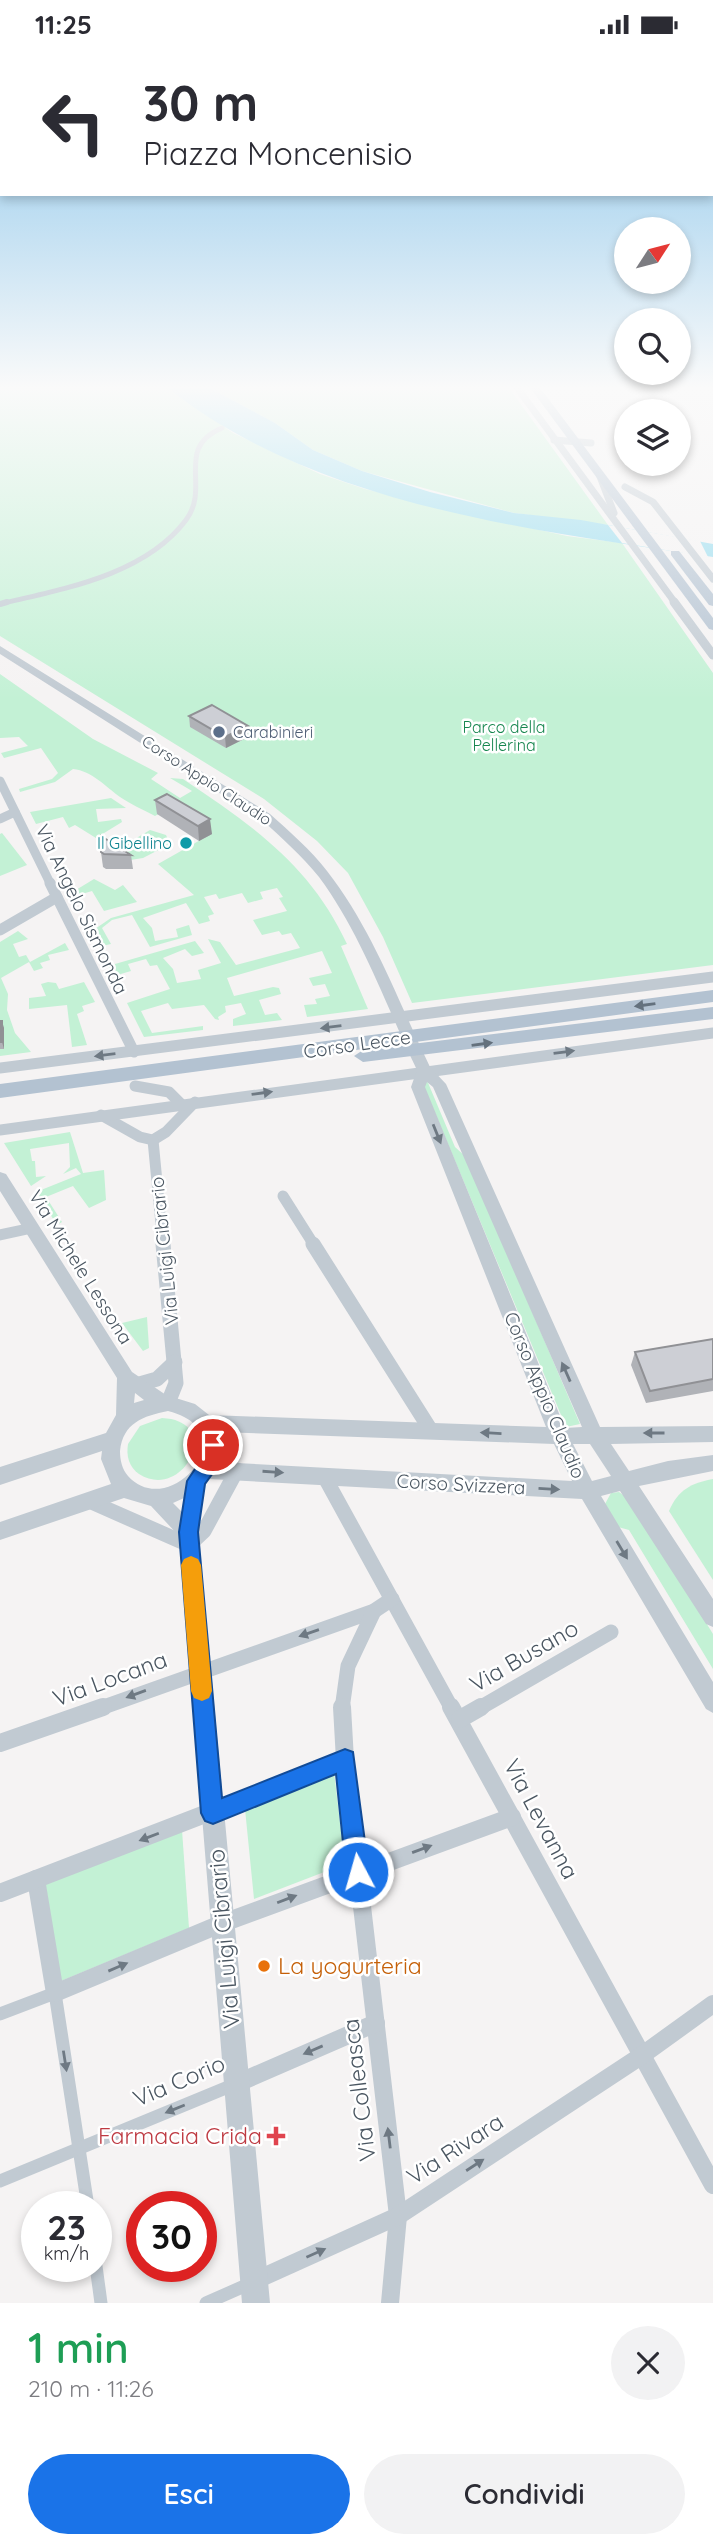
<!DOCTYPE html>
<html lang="it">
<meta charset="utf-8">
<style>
body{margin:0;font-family:Quicksand,sans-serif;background:#f2f2f3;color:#2b2b33;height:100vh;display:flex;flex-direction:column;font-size:26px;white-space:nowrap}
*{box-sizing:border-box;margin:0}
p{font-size:23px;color:#7c7c81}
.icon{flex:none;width:38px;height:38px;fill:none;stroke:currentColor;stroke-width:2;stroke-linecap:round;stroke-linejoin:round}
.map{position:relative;height:2254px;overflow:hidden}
.panel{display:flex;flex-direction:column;background:#fff;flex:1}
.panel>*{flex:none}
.top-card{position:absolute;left:0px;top:0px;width:714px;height:147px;box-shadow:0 4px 10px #0003;background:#fff;color:#2b2b33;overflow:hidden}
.needle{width:46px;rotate:54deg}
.controls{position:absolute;left:614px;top:168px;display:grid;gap:14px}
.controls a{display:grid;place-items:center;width:77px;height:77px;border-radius:50%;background:#fff;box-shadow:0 4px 10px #0003;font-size:35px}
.speed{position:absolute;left:21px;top:2142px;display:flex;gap:14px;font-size:35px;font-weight:700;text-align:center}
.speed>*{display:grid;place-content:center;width:91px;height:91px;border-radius:50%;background:#fff;box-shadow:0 4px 10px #0003;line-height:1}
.speed small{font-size:18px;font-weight:400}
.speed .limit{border:10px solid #d22;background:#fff;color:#111}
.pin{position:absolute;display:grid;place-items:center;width:60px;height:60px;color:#fff;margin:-30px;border:4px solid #fff;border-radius:50%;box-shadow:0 2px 7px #0007}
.me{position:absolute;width:77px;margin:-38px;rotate:354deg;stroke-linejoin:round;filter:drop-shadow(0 0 5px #0008)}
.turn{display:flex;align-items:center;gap:24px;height:147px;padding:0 28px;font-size:32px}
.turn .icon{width:91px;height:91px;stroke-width:2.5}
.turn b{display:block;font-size:49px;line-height:60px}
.round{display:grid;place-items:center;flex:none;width:74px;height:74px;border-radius:37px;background:#f2f2f3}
.headline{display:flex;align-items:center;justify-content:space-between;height:119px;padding:0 28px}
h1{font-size:42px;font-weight:600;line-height:52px;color:#1e9e55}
.action{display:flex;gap:14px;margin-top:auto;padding:14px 28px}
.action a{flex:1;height:80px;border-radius:42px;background:#1a73e8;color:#fff;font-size:28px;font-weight:600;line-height:80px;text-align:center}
.action a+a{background:#f2f2f3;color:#2b2b33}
.status{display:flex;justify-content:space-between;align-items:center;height:49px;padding:0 35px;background:#fff;direction:ltr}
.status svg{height:19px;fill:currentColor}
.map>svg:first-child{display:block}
.green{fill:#c3f1d5}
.water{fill:#90daee}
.pier{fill:#f5f3f3}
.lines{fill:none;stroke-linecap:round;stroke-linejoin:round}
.pedestrian-far2{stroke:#c1cad2;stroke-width:5}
.pedestrian-far1{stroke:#c1cad2;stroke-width:6}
.pedestrian{stroke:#c1cad2;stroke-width:13}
.minor-far4{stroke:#c1cad2;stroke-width:7}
.minor-far3{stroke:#c1cad2;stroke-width:9}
.minor-far2{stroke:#c1cad2;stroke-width:11}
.minor-far1{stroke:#c1cad2;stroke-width:15}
.minor{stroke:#c1cad2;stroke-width:18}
.tertiary{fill:#c1cad2;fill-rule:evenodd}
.primary{fill:#b3c2d1;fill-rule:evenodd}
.wall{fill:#b0b2b7}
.shaded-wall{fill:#909195}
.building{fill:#cdcfd5;stroke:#909195;stroke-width:2}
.oneway{fill:#64717d}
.oneway2{fill:#6e7983}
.route{fill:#1a73e8;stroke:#114b97;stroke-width:2}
.slow{fill:#f59e0b}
.service-dot{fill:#5c6f8a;stroke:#fff;stroke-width:2.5}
.culture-dot{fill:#0f9aa8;stroke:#fff;stroke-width:2.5}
.food-dot{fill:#e8710a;stroke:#fff;stroke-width:2.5}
.health-dot{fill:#e0444e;stroke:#fff;stroke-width:2.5}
.labels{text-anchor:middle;stroke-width:5;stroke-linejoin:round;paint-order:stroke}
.far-park-label{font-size:16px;fill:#17864f;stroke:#fff}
.far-service-label{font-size:16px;fill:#4e5e75;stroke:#fff;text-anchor:start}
.far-street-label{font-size:16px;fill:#4a5661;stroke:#fff}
.far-culture-label{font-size:16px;fill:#0d838f;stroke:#fff;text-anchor:end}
.street-label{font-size:19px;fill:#4a5661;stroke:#fff}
.near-street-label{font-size:23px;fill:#4a5661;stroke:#fff}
.near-food-label{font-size:23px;fill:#c56008;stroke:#fff;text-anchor:start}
.near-health-label{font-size:23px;fill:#be3a42;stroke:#fff;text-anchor:end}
</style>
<div class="status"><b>11:25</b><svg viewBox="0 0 49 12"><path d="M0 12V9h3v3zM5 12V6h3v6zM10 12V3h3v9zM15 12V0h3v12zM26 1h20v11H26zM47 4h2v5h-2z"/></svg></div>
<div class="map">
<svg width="713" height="2254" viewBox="0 0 713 2254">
<rect width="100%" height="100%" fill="#f5f3f3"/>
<g class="green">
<polygon points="0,336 164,336 233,384 320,425 365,440 467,465 567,487 622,494 713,624 713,916 412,954 383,888 348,824 317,792 264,750 0,587"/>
<polygon points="204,336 507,336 608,476 514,464 362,422 313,401 275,374"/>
<path d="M0 625 93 690 158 724 151 730 180 749 192 742 170 729 183 730C252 776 311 817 347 895L341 897 368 960 307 968 304 956 317 955 315 950 330 947 325 935 313 937 309 929 332 924 322 902 227 929 234 947 273 938 279 939 281 945 259 951 265 966 277 964 282 971 233 977V970L246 965 241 954 225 957 226 963 218 968 219 971 215 970 204 956 172 960 168 954 141 962 152 984 203 977V981L144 988 127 954 170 940 157 916 150 917 146 910 128 915 131 922 114 927 108 917 195 892 204 904 192 907 185 900 163 909 173 920 177 934 201 930 198 921 221 914 208 890 220 893 236 916 300 899 291 884 282 886 279 882 262 886 253 871 287 862 279 849 283 848 277 839 260 843 263 850 248 854 242 844 219 850 216 845 204 848 214 865 208 867 210 872 199 875 186 854 143 869 152 879 155 892 178 888 176 880 189 876 192 886 150 898 132 866 112 871 102 879 111 895 102 897 107 907 104 908 92 882 111 869 194 846 158 815 211 785 169 759 155 767C144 761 130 755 120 748 106 738 92 722 73 720L55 733 20 743 19 740 52 730 58 724 41 699 4 709 1 704 28 697 19 688 0 689Z"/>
<polygon points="111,749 126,759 96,760 98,773 121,770 122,773 96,789 75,776 69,779 63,768 36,775 30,763"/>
<polygon points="150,781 166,786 170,795 143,809 118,813 123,797"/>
<polygon points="2,784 27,816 0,827 0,785"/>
<polygon points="94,830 115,841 123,836 137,853 104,862 92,842 72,848 71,844"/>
<polygon points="18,882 28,890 13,895 19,908 26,906 30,913 65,894 69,901 48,906 50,911 40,914 43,919 34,922 29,913 1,929 8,945 7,961 15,984 31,1003 0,1007 0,1000 4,999 4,979 0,979 0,893"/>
<polygon points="48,933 56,934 59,940 84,933 95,953 82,957 84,962 77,965 87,996 72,998 67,956 29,960 29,949 46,947 41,935"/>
<polygon points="426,1029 455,1098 466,1108 580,1375 566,1378 421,1030"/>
<polygon points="70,1083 83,1124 104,1121 106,1151 89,1159 73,1137 46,1148 62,1173 57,1176 36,1143 81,1125 76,1119 63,1125 70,1118 69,1094 30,1100 32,1112 35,1112 36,1128 46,1127 31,1137 4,1094"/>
<polygon points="147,1268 149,1299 143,1302 122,1274"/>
<path d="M162 1369C225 1372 183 1453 139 1425 129 1418 126 1407 128 1395L140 1377Z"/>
<path d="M713 1430V1531L669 1462C678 1441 691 1434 713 1430Z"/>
<polygon points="619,1443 631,1452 713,1585 713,1620 629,1481 618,1478 605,1455 611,1444"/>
<polygon points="334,1723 345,1815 254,1850 245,1760"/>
<polygon points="182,1781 189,1879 61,1932 45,1832"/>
</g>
<path class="water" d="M164 336H204L275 374 313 401 362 422 430 443 514 464 581 471 713 495V508C530 481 312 456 164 336Z"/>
<polygon class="pier" points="608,476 700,492 708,508 622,494"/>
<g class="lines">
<path class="pedestrian-far2" d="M0 555C63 540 145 526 186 471 211 438 174 399 222 379"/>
<polyline class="pedestrian-far1" points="0,555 7,553"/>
<g class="pedestrian">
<polyline points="0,1965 55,1944 88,2158"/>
<polyline points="0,2132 233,2036"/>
<polyline points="96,2217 101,2254"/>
<polyline points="206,2254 249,2235"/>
</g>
<g class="minor-far4">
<polyline points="515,336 676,555"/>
<polyline points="554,391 591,394"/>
<polyline points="599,425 614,464"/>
<polyline points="625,438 653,453 713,530"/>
</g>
<g class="minor-far3">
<polyline points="674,553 713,606"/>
<polyline points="0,732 51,836"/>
<polyline points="0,770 15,763"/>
</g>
<g class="minor-far2">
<polyline points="50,834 134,1003"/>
<polyline points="0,881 57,848"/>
<polyline points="0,1019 713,928"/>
<polyline points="135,1037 169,1043 181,1055"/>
<polyline points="101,1066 140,1088 153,1091 166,1083 195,1053"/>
<polyline points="0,1081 713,984"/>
<polyline points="153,1091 163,1196"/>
<polyline points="283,1147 314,1196"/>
<polyline points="0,1186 32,1179"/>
</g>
<g class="minor-far1">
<polyline points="163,1195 176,1334 168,1354"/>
<polyline points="313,1195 430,1380"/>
<polyline points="136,1336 157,1330 175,1313"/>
<polyline points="324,1427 452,1660"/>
<polyline points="89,1452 189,1496 204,1482 237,1421"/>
<polyline points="98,1660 374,1562 392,1550"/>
<polyline points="342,1660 348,1617 374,1562"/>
<polyline points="478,1660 611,1583"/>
</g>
<g class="minor">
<polyline points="342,1658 345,1711"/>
<polyline points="451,1658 713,2136"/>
<polyline points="460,1670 481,1658"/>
<polyline points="0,1694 103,1658"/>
<polyline points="36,1830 55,1944 223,1874 512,1768"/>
<polyline points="0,1844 345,1711 398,2167 390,2254"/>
<polyline points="238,2034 376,1974"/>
<polyline points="254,2232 398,2167 641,2007 713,1955"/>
</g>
<path class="tertiary" d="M0 597 270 765C290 783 311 801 327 822 373 881 398 952 430 1018L446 1035 600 1378 713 1377V1393L611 1395 629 1422 668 1412 713 1406V1422L639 1437 713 1550V1578L706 1575 620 1442 601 1447 713 1633V1664L706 1660 582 1450 209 1430 205 1435 198 1483 270 2254H242L179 1487 151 1457 124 1449 0 1491V1473L111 1435 101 1410 102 1402 0 1436V1418L106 1384 116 1366 117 1329 0 1142V1123L6 1125 132 1323 166 1346 195 1355 209 1366 546 1378 411 1038 417 1021C386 957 362 886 319 828 302 807 282 789 262 771L0 605ZM427 1033 433 1038 582 1378 565 1379 425 1038ZM135 1344 144 1351 134 1354ZM168 1362C249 1382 169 1473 128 1427 122 1420 120 1411 120 1402 123 1374 143 1367 168 1362ZM219 1383 554 1395 572 1432 218 1413 221 1403ZM573 1395H590L611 1427 592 1432ZM184 1449 182 1463 173 1454Z"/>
<g class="primary">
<polygon points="528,336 538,336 713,569 713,581 709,580"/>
<polygon points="671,502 679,502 713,545 713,557 709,556 671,506"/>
<polygon points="713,941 713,953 0,1049 0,1035"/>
<polygon points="713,958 713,970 363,1013 354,1007 363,1001"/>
</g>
</g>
<g class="wall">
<polygon points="189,667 248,677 248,688 226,699 190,678"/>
<polygon points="155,751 212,785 199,792 157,765"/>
<polygon points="101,803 131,806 133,820 106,820 103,818"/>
<polygon points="0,972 4,979 4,1000 0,1000"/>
<polygon points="713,1290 713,1342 646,1354 631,1316 635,1303"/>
</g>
<g class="shaded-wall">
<polygon points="248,677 248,688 226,699 225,688"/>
<polygon points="210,770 212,785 199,792 198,777"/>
<polygon points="2,972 4,979 4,1000 2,993"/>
</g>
<g class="building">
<polygon points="212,656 248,677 225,688 189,667"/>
<polygon points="167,745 210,770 198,777 155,751"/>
<polygon points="101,787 131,806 104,805 101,803"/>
<rect x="0" y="972" width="2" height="21"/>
<polygon points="713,1290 713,1330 650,1342 635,1303"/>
</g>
<defs><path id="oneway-solid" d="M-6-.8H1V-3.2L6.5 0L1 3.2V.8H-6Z" transform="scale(1.75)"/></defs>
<g class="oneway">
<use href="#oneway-solid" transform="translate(645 956) rotate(172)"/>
<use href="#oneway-solid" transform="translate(482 995) rotate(-8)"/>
</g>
<g class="oneway2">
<use href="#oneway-solid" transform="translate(331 978) rotate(173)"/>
<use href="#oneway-solid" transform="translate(564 1003) rotate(-7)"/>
<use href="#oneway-solid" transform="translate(105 1006) rotate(173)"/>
<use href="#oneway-solid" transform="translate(262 1044) rotate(-8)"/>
<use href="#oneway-solid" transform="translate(437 1085) rotate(68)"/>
<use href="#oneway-solid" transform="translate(566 1323) rotate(-114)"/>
<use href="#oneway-solid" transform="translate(491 1384) rotate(-177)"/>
<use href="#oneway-solid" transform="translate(654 1384) rotate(180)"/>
<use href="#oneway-solid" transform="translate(273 1423) rotate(4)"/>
<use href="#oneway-solid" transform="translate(549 1440) rotate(3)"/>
<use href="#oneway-solid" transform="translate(622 1501) rotate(59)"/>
<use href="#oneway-solid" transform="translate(309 1584) rotate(161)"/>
<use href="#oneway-solid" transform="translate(136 1645) rotate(160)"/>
<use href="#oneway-solid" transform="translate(149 1788) rotate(159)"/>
<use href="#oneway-solid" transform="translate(422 1800) rotate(-20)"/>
<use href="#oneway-solid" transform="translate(287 1850) rotate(-21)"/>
<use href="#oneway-solid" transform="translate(118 1918) rotate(-23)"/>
<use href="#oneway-solid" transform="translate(313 2001) rotate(157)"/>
<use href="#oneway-solid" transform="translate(65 2012) rotate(81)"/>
<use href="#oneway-solid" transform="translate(175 2060) rotate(158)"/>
<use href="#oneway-solid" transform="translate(389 2089) rotate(-97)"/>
<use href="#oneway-solid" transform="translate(475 2116) rotate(-33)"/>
<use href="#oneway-solid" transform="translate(316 2204) rotate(-24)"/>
</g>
<linearGradient id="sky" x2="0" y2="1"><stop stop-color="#85c3ea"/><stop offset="0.52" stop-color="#fafafa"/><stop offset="1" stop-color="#fafafa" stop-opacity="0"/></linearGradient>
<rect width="713" height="651" fill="url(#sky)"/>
<polygon class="route" points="213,1388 219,1391 222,1396 215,1421 205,1435 198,1483 222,1749 345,1700 353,1703 369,1823 366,1831 358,1834 350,1831 346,1823 336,1725 213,1775 205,1772 201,1764 179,1483 187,1432 197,1417 206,1391"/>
<polygon class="slow" points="191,1507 198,1510 201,1516 212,1642 209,1649 202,1652 194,1649 191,1642 181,1516 184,1510"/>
<circle class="service-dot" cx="219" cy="683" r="7"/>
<circle class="culture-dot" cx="186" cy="794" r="7"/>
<circle class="food-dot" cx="264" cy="1917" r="7"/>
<path class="health-dot" d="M272.5 2076.5h7v7h7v7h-7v7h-7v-7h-7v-7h7z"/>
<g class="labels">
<g class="far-park-label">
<text x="504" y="684">Parco della<tspan x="504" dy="18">Pellerina</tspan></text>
</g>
<g class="far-service-label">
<text x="233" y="689">Carabinieri</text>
</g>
<g class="far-street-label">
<text transform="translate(207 731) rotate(33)" y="6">Corso Appio Claudio</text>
</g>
<g class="far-culture-label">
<text x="172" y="800">Il Gibellino</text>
</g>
<g class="street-label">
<text transform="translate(82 860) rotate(64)" y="7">Via Angelo Sismonda</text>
<text transform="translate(357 995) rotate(-8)" y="7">Corso Lecce</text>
<text transform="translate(164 1202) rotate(-96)" y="7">Via Luigi Cibrario</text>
<text transform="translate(81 1218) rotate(58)" y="7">Via Michele Lessona</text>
<text transform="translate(545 1346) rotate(67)" y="7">Corso Appio Claudio</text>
<text transform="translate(461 1435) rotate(3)" y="7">Corso Svizzera</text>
</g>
<g class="near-street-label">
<text transform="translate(524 1607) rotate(-30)" y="8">Via Busano</text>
<text transform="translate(110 1630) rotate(-20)" y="8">Via Locana</text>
<text transform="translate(541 1770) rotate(62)" y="8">Via Levanna</text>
<text transform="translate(224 1890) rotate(-95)" y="8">Via Luigi Cibrario</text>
<text transform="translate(179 2032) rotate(-23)" y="8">Via Corio</text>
<text transform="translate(359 2041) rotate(-97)" y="8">Via Colleasca</text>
<text transform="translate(455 2100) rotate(-33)" y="8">Via Rivara</text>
</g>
<g class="near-food-label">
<text x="278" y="1925">La yogurteria</text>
</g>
<g class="near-health-label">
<text x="262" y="2095">Farmacia Crida</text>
</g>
</g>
</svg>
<div class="controls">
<a><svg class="needle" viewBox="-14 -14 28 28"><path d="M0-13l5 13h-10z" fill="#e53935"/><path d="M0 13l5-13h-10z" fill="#7c7c81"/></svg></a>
<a><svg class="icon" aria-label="search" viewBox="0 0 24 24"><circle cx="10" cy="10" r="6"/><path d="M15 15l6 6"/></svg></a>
<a><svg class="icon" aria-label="layers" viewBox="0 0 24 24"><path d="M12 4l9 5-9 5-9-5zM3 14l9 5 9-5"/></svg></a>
</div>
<div class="speed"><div>23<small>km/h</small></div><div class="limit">30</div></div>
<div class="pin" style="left:213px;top:1396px;background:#d93025"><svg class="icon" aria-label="arrive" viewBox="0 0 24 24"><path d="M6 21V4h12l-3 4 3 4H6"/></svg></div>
<svg class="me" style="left:358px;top:1823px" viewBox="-20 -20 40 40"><circle r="17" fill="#1a73e8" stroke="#fff" stroke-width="3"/><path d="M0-11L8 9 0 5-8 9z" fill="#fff"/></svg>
<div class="top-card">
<div class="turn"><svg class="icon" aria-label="left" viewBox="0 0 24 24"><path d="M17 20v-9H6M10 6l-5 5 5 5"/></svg><div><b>30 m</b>Piazza Moncenisio</div></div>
</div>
</div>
<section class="panel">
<div class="headline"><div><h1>1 min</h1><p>210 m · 11:26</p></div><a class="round"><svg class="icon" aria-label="close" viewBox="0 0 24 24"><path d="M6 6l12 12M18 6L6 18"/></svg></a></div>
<div class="action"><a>Esci</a><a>Condividi</a></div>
</section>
